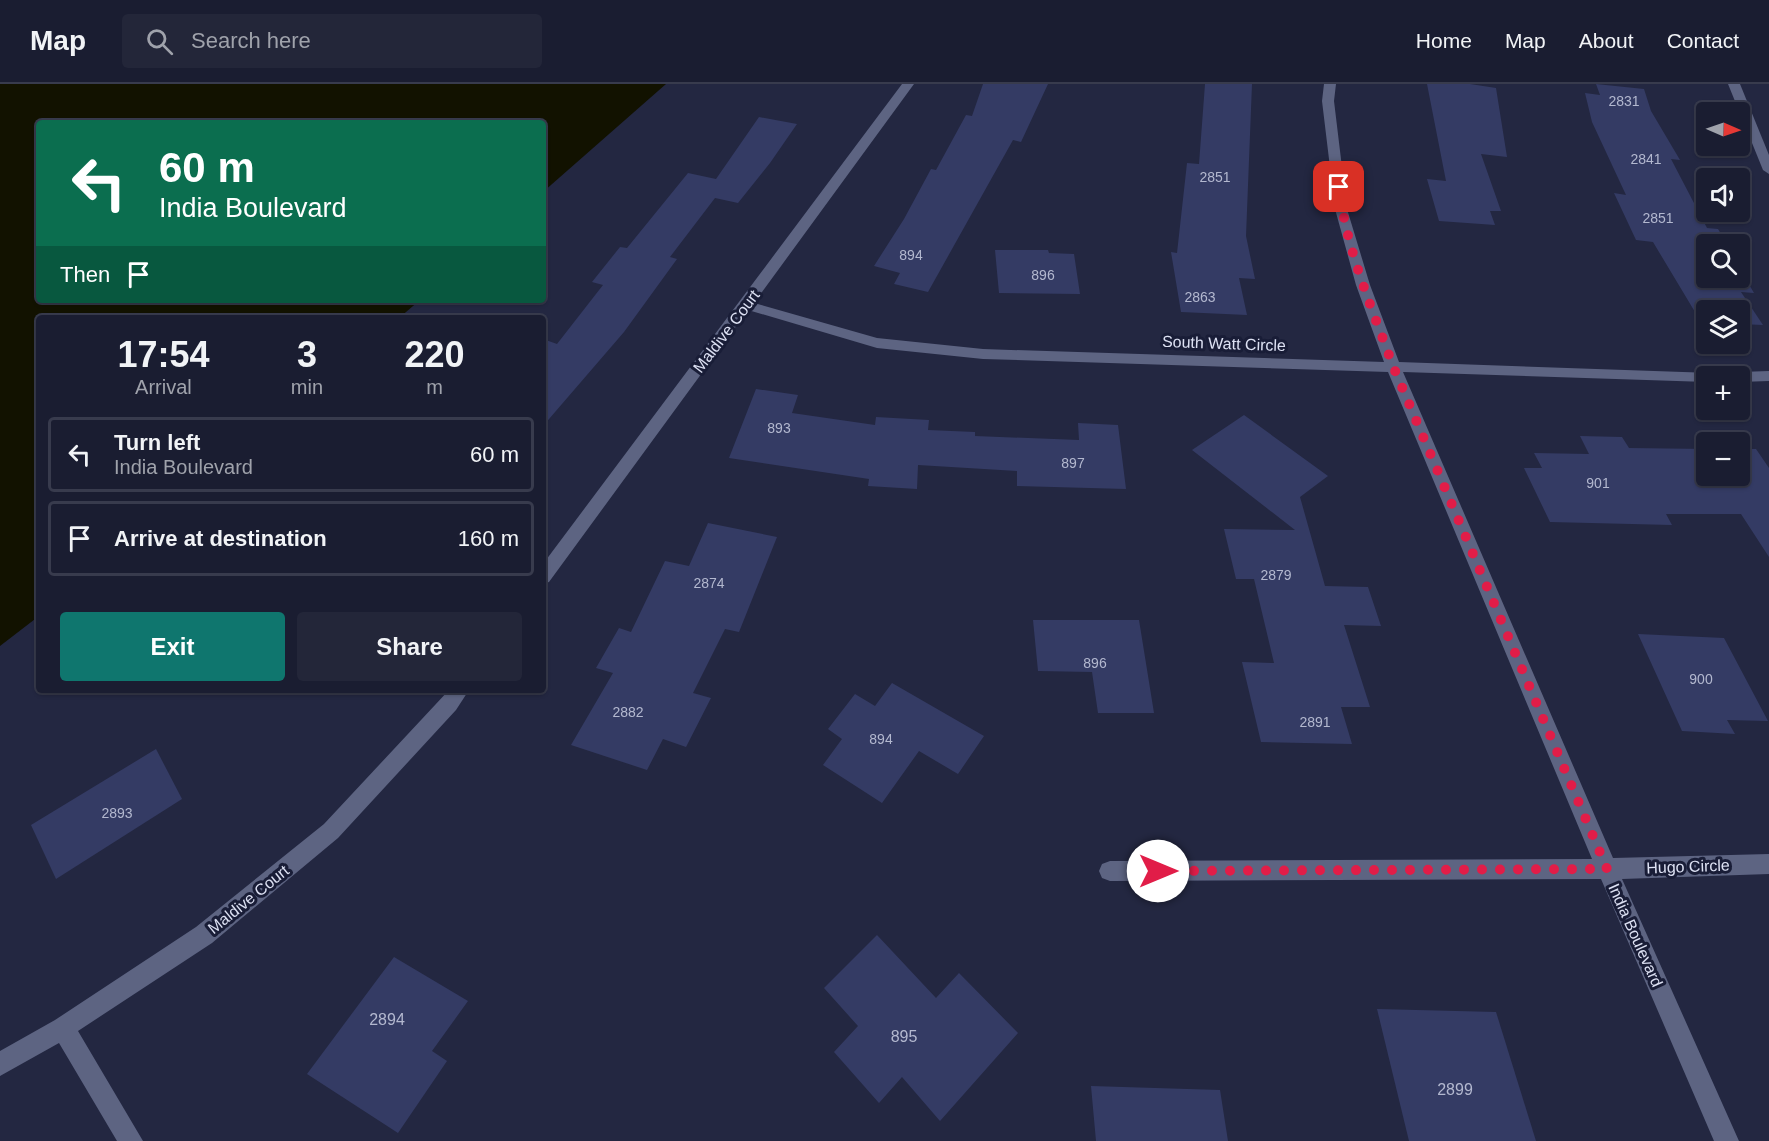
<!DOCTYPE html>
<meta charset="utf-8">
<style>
body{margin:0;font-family:Arial,sans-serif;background:#232639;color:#f1f3f6;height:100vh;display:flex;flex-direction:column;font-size:22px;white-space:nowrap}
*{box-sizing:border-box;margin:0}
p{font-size:20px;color:#9fa2ab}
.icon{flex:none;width:33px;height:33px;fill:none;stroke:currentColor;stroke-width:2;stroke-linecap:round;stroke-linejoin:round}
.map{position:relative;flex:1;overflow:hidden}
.sheet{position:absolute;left:36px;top:231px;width:510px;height:378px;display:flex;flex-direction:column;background:#1a1d31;border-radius:6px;box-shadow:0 2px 4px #0004,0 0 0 2px #383b4d}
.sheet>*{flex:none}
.hud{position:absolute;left:36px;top:36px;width:510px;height:183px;border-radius:6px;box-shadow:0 2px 4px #0004,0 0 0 2px #383b4d;background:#0b6e4f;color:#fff;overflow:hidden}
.needle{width:39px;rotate:92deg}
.buttons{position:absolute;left:1696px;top:18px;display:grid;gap:12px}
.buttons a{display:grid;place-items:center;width:54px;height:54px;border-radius:6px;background:#1a1d31;box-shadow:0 2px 4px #0004,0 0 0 2px #383b4d;font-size:30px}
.pin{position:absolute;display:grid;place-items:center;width:51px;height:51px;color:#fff;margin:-26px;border-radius:12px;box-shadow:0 3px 9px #0006}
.me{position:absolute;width:66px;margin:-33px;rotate:90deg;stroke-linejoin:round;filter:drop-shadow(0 0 4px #0008)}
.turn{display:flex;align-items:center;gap:21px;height:126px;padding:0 24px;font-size:27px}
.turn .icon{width:78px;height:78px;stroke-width:2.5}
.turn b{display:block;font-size:42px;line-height:51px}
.then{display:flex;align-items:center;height:57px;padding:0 24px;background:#0003;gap:12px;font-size:22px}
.eta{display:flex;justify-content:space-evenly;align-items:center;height:102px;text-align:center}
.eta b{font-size:36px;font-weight:700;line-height:42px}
.primary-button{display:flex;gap:12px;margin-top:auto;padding:12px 24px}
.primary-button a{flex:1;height:69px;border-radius:6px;background:#0f766e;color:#fff;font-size:24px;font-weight:700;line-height:69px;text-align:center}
.primary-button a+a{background:#232639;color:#f1f3f6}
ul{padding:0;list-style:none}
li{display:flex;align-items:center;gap:18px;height:75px;margin:0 12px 9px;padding:0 12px;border:3px solid #383b4d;border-radius:6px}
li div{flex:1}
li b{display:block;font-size:22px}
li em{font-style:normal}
header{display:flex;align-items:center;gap:36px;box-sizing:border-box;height:84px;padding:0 30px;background:#1a1d31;border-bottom:2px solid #383b4d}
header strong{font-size:28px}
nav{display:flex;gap:33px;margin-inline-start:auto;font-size:21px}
.search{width:420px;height:54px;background:#232639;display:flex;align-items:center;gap:15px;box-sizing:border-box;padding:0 21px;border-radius:6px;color:#9fa2ab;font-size:22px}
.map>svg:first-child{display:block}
.water{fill:#121200}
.building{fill:#343b64}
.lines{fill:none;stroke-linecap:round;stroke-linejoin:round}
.minor{fill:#5d6482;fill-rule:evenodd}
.route{stroke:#e11d48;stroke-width:10;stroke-dasharray:0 18}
.labels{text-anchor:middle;stroke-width:6;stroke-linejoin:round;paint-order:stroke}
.number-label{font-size:14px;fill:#b3b8cf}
.street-label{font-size:16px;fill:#dde1f3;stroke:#191d37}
.near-number-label{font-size:16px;fill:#b3b8cf}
</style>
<header>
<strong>Map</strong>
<div class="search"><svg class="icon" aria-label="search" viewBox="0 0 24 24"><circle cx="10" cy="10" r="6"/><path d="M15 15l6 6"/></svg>Search here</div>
<nav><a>Home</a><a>Map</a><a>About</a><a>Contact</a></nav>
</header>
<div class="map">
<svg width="1769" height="1057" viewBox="0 0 1769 1057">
<rect width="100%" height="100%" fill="#232741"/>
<polygon class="water" points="0,0 666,0 543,108 543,39 39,39 39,216 420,216 399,234 39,234 39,532 0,562"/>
<g class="building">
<polygon points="983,0 1048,0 1021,58 1013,56 928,208 894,200 900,189 874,182 904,135 931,85 936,86 966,31 972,32"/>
<polygon points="1205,0 1252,0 1246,152 1255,195 1239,194 1247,231 1181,228 1171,168 1177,169 1187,79 1199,80"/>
<polygon points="1427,0 1470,0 1496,4 1507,73 1481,70 1501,127 1490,127 1495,141 1439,137 1427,95 1446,97"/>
<polygon points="1596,0 1644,5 1651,27 1680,76 1671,75 1707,144 1718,145 1727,160 1707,160 1707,194 1740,194 1740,185 1754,209 1741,208 1763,241 1740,240 1740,226 1707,226 1707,238 1701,238 1653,158 1636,156 1614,109 1626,111 1592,38 1585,9 1600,11"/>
<polygon points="759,33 797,40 770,79 738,119 715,114 670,173 677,175 624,248 543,342 543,255 557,260 603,201 592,198 620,163 627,164 688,89 716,95"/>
<polygon points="995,166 1048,166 1049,169 1074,170 1080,210 999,209"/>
<polygon points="756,305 798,311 792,329 875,341 876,333 929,336 928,346 975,348 975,352 1079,356 1078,339 1118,341 1126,405 1017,402 1017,387 918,381 917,405 868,402 869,395 729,374"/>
<polygon points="1244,331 1328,392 1300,413 1325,502 1368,503 1381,542 1344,541 1370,623 1341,623 1352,660 1261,658 1242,578 1274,579 1254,495 1236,495 1224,445 1295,446 1192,366"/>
<polygon points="1580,352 1622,353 1629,364 1707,365 1707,392 1740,392 1740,365 1756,365 1769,384 1769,473 1741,430 1666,430 1672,441 1550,438 1524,384 1542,384 1534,369 1589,370"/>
<polygon points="708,439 777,453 739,548 725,545 693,609 711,614 686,663 663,655 647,686 571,661 613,589 596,584 619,544 631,548 665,477 689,482"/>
<polygon points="1033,536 1139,536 1154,629 1098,629 1092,588 1038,587"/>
<polygon points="1638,550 1724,554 1768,637 1727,636 1735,650 1682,647"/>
<polygon points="892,599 984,652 958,690 919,667 882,719 823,681 842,655 828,645 855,610 875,622"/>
<polygon points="156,665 182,715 56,795 31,741"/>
<polygon points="877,851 936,914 959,889 1018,949 940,1037 902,993 879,1019 834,968 858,942 824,904"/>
<polygon points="394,873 468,917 432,967 447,977 398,1049 307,990"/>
<polygon points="1377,925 1496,928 1536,1057 1409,1057"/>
<polygon points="1091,1002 1220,1006 1228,1057 1096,1057"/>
</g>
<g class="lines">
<g class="minor">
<polygon points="902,0 914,0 754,219 877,254 983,265 1384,278 1356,201 1335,125 1322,17 1324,0 1336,0 1334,17 1347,125 1370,201 1399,278 1712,289 1714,292 1707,292 1707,298 1403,288 1613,774 1769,770 1769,790 1622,795 1739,1057 1714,1057 1601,795 1110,797 1102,794 1099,787 1102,780 1110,777 1592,775 1388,288 983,275 877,264 748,226 549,498 543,500 543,480"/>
<polygon points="1728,0 1740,0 1769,71 1769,90 1763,86"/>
<polygon points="1769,287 1769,297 1740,298 1740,292 1733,292 1740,288"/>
<polygon points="449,606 469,606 456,626 338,754 212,859 78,947 143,1057 117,1057 59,959 0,992 0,967 55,936 196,843 324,740"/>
</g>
</g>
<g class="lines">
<path class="route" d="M1158 787 1607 785 1393 282C1372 224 1346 165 1339 103"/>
</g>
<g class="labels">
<g class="number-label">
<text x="1624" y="22">2831</text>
<text x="1646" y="80">2841</text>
<text x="1215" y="98">2851</text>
<text x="1658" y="139">2851</text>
<text x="911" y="176">894</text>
<text x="1043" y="196">896</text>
<text x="1200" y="218">2863</text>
<text x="779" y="349">893</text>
<text x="1073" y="384">897</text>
<text x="1598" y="404">901</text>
<text x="1276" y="496">2879</text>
<text x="709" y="504">2874</text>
<text x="1095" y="584">896</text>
<text x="1701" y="600">900</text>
<text x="628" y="633">2882</text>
<text x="1315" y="643">2891</text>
<text x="881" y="660">894</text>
<text x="117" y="734">2893</text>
</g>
<g class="street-label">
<text transform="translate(726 247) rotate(-53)" y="6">Maldive Court</text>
<text transform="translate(1224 259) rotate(2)" y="6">South Watt Circle</text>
<text transform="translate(1688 782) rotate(-2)" y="6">Hugo Circle</text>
<text transform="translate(248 815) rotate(-39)" y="6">Maldive Court</text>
<text transform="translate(1636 851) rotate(66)" y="6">India Boulevard</text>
</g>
<g class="near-number-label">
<text x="387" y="941">2894</text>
<text x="904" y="958">895</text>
<text x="1455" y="1011">2899</text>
</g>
</g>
</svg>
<div class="buttons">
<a><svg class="needle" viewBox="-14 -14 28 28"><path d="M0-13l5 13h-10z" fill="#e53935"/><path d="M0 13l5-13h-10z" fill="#9fa2ab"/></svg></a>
<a><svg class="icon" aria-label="sound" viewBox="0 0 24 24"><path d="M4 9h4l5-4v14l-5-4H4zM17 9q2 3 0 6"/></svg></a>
<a><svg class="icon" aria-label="search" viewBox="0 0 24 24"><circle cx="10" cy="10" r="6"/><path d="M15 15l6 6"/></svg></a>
<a><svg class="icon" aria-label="layers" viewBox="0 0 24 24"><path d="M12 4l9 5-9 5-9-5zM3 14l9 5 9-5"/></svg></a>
<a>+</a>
<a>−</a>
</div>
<div class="pin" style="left:1339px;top:103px;background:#d93025"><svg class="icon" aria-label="arrive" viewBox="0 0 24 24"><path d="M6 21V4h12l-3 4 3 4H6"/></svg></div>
<svg class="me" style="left:1158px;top:787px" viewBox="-20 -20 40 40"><circle r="19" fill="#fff"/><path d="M0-13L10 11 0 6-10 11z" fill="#e11d48"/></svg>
<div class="hud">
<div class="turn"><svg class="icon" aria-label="left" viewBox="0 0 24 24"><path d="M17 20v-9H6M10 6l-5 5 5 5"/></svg><div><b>60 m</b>India Boulevard</div></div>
<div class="then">Then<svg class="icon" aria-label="arrive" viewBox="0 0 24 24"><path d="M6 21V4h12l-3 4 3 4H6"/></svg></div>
</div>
<section class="sheet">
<div class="eta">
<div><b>17:54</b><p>Arrival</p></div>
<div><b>3</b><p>min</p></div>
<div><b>220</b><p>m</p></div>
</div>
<ul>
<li><svg class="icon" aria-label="left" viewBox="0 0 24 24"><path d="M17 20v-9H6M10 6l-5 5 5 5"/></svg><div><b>Turn left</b><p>India Boulevard</p></div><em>60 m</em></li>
<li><svg class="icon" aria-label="arrive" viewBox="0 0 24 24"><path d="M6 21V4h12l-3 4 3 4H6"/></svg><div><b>Arrive at destination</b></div><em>160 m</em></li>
</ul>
<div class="primary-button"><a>Exit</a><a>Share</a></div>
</section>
</div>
